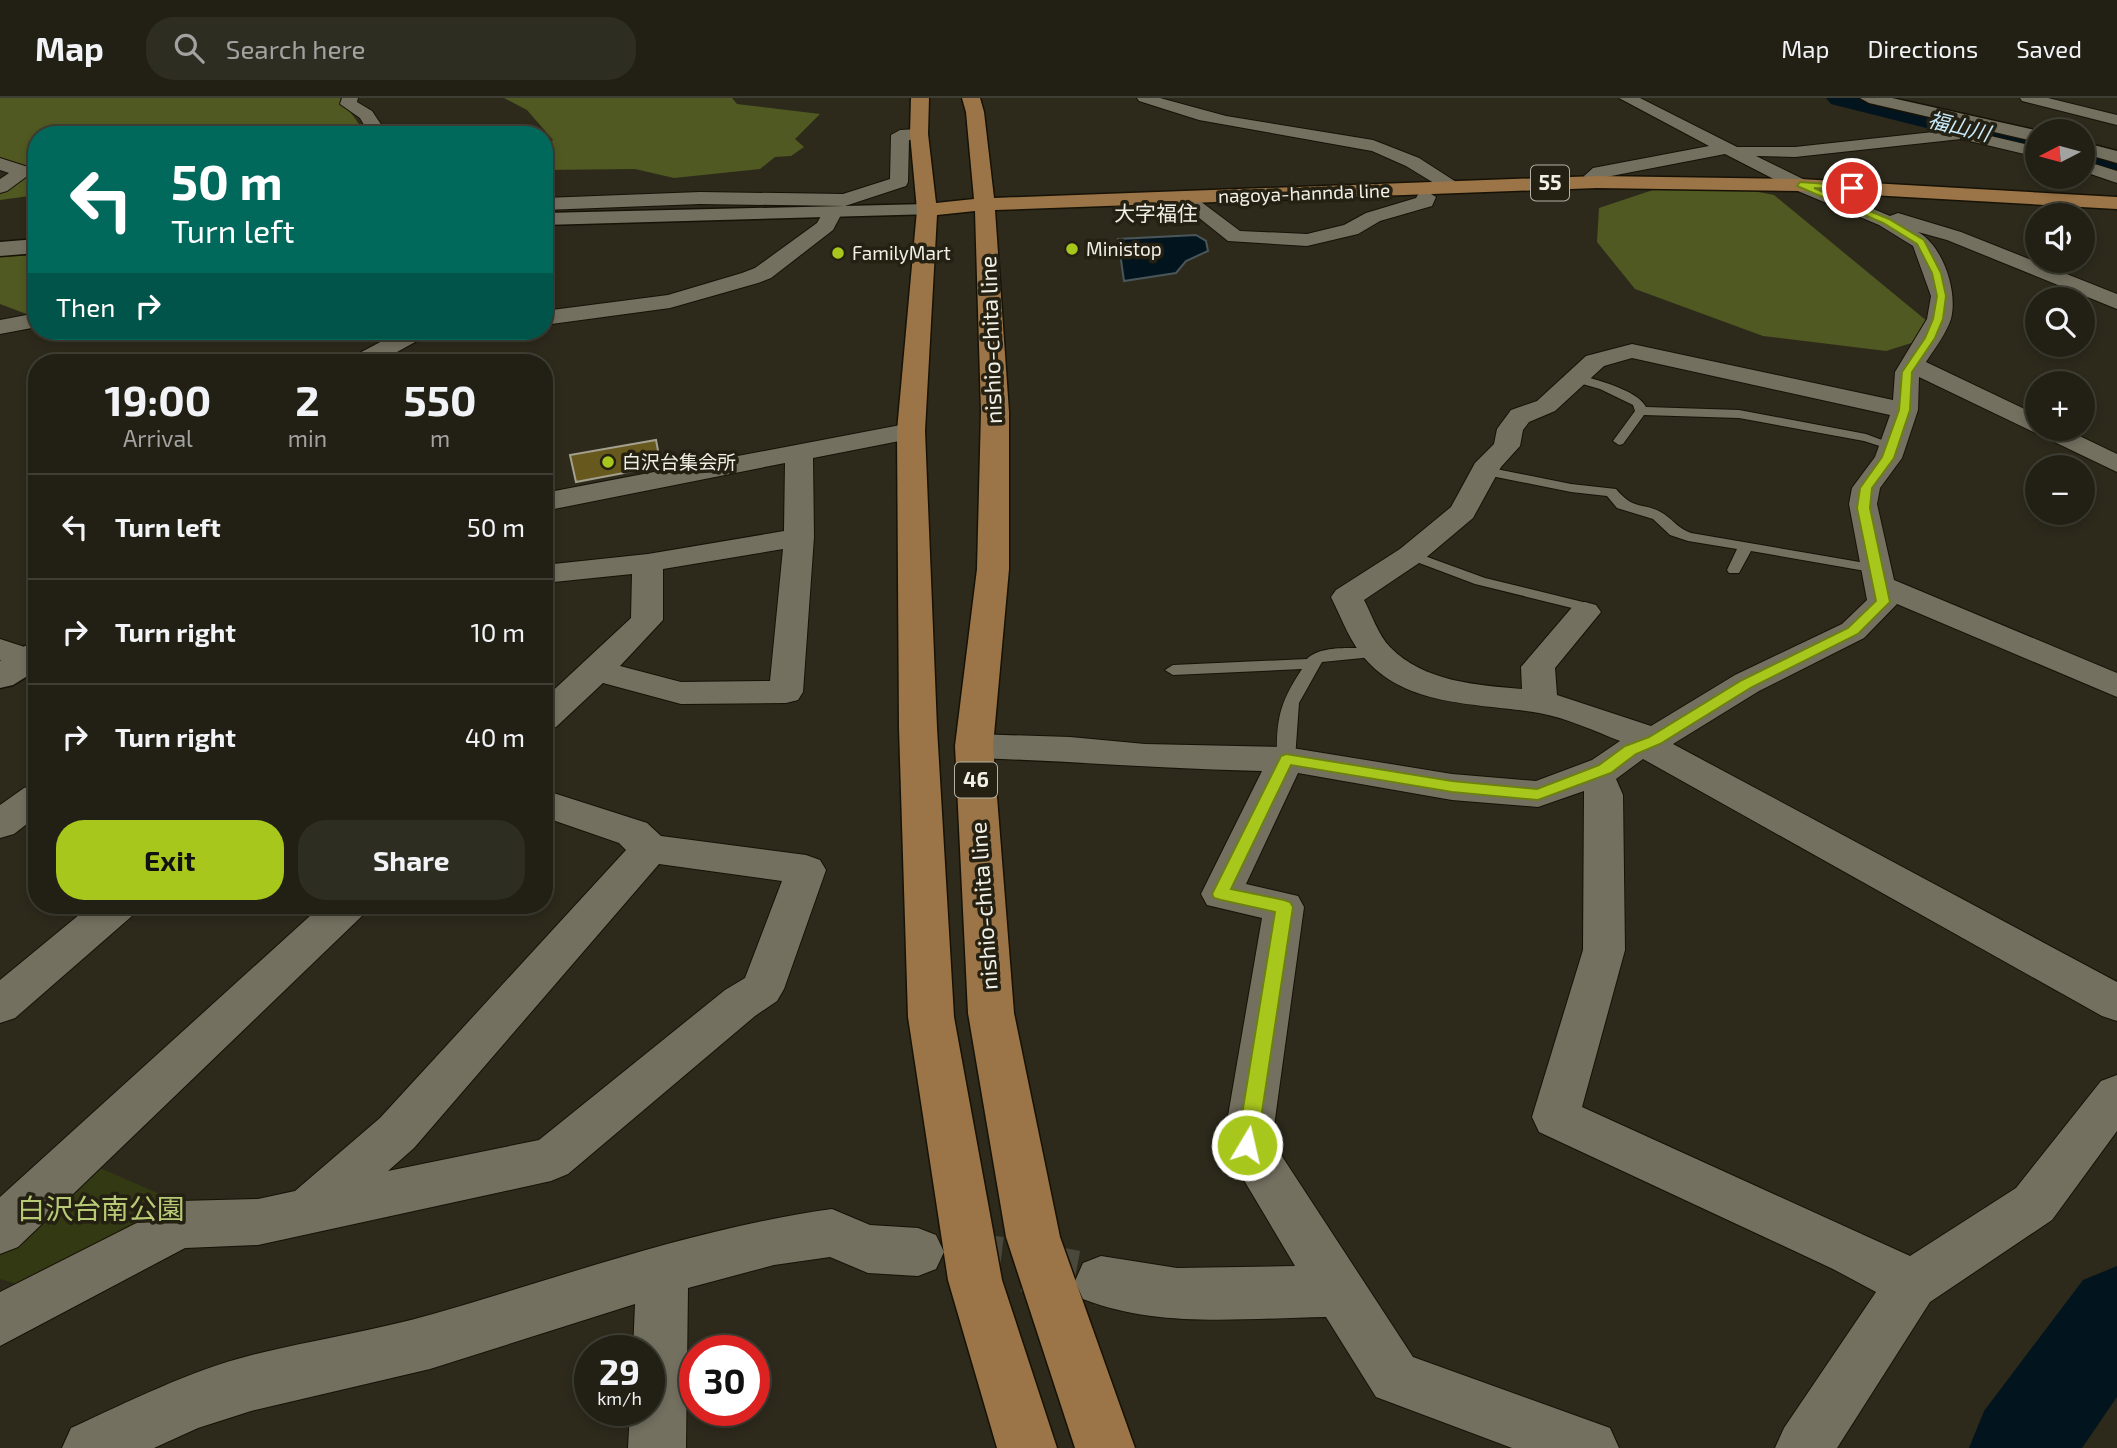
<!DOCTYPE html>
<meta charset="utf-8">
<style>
body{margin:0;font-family:"Exo 2","Noto Sans JP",sans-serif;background:#2e2d22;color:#f1f3f6;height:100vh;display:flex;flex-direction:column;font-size:26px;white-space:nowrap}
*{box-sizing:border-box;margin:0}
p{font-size:23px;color:#a2a3a0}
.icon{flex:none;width:38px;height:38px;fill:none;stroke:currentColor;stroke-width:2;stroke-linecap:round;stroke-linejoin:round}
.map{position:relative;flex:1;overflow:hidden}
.panel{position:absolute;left:28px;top:256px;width:525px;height:560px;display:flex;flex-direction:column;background:#222015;border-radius:28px;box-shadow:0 4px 10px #0003,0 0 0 2px #3f3e34}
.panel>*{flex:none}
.hud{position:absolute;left:28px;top:28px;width:525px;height:214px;border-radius:28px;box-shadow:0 4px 10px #0003,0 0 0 2px #3f3e34;background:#00695c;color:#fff;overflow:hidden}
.needle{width:46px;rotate:264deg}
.fabs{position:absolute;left:2025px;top:21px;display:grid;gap:14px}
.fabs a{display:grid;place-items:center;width:70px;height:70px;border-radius:50%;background:#222015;box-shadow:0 4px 10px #0003,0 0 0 2px #3f3e34;font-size:35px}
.speed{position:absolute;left:574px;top:1237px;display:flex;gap:14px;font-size:35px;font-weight:700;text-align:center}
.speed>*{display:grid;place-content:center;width:91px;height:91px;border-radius:50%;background:#222015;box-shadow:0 4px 10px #0003,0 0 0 2px #3f3e34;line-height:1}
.speed small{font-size:18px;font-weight:400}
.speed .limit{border:10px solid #d22;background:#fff;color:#111}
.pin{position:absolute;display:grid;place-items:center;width:60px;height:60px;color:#fff;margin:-30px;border:4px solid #fff;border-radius:50%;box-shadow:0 2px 7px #0007}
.me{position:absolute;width:77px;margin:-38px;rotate:9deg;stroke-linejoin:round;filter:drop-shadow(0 0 5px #0008)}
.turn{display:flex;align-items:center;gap:24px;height:147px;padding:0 28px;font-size:32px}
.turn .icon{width:91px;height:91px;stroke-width:2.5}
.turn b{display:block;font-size:49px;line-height:60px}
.then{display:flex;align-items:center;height:66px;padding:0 28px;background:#0003;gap:14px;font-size:26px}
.eta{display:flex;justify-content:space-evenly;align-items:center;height:119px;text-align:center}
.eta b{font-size:42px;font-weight:700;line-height:49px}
.cta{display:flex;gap:14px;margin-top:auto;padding:14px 28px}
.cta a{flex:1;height:80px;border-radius:28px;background:#a8c71d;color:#111;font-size:28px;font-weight:700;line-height:80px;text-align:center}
.cta a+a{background:#2e2d22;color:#f1f3f6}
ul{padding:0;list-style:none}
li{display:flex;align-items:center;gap:21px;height:105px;padding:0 28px;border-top:2px solid #3f3e34}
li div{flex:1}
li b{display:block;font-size:26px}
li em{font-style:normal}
header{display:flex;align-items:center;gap:42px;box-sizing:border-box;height:98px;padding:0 35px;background:#222015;border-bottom:2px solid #3f3e34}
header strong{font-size:33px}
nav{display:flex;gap:38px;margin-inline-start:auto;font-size:24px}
.search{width:490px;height:63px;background:#2e2d22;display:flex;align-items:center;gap:18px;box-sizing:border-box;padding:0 24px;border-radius:28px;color:#a2a3a0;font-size:26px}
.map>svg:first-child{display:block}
.green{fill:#333913}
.forest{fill:#505921}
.water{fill:#02151e;stroke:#4a565a;stroke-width:2}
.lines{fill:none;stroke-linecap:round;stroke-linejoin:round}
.river{fill:#02151e;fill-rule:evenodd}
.building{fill:#67581d;stroke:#a4a08f;stroke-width:2}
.street-tunnel{stroke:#4a483a;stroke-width:51;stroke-dasharray:51 25;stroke-linecap:butt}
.lane-casing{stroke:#161206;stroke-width:2}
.street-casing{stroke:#161206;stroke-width:2}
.secondary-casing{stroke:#161206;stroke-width:3}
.primary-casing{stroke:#161206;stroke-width:3}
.lane{fill:#747060;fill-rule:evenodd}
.street{fill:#747060;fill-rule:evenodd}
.secondary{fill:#747060;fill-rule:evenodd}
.primary{fill:#9b7447;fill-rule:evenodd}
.route{fill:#a8c71d;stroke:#6d8113;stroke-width:2}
.poi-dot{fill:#a8c71d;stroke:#242012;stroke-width:2.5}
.labels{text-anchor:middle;stroke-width:7;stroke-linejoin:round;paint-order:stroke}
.far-street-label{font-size:19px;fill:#f1efe6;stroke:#242012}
.far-poi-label{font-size:19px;fill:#f1efe6;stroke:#242012;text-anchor:start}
.far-water-label{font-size:21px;font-style:italic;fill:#c6eafb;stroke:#242012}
.shield{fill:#242012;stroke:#b4b1a6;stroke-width:2}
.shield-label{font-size:21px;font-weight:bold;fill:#f1efe6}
.far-quarter-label{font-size:21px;fill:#f1efe6;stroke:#242012}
.street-label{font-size:23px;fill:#f1efe6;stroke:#242012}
.near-park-label{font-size:28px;fill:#b9ca76;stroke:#242012}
</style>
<header>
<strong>Map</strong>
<div class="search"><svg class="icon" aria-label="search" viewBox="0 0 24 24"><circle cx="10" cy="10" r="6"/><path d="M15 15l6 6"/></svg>Search here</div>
<nav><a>Map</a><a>Directions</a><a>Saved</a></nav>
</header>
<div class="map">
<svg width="2117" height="1350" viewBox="0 0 2117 1350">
<rect width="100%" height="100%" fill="#2d2a1c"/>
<polygon class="green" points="100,1070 162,1097 165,1112 31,1190 0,1181 0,1153"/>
<g class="forest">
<polygon points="0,0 340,0 367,37 37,37 37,97 0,102 0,92 30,75 0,62"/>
<polygon points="504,0 732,0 737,6 820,16 795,41 804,49 791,58 775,59 760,71 674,80 635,71 544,72 544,48 553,42 527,12"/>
<polygon points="1662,89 1748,92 1774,97 1939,233 1921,242 1886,253 1763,238 1635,191 1597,144 1599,110"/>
<polygon points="37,157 37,220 0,206 0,159"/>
</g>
<polygon class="water" points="1196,137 1206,143 1208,153 1186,163 1176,175 1124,183 1118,141"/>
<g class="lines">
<g class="river">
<polygon points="1826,0 1878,0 2037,38 2037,58 1831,6"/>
<polygon points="2082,51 2117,61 2117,82 2082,72"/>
<polygon points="2117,1168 2117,1299 2082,1350 1969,1350 1984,1313 2083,1182"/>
</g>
</g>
<polygon class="building" points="656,342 661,368 576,384 570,357"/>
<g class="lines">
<polyline class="street-tunnel" points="950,1158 1007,1165 1101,1183"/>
<defs>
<g id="lane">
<path d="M1576 276C1594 281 1638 292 1646 309L1739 312 1866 336 1898 348 1892 352 1864 343 1739 320 1644 317 1623 346 1619 347 1613 343 1635 313 1633 307 1600 291 1572 283 1570 280Z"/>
<path d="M1486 369 1571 386 1616 391C1635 414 1644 403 1664 416 1674 423 1679 431 1691 435L1877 467 1884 471 1877 475 1751 453 1739 475H1729L1727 472 1737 451 1688 443 1670 437 1653 421 1617 410 1607 398 1571 394 1481 376 1479 373Z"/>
<polygon points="1411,453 1485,480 1587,505 1593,514 1585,519 1580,517 1576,511 1475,486 1406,460 1404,457 1406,454"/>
<path d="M1377 550 1383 552 1385 555 1383 558 1322 564 1299 605 1295 661 1286 667 1277 661C1276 621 1280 604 1302 571L1173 577 1165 572 1173 567 1307 561C1321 546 1357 551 1377 550Z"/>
</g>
<g id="street">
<polygon points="342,0 358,0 357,4 372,13 388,37 370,37 360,20 340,6"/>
<polygon points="1137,0 1160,0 1226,18 1373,42 1419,60 1464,89 1454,95 1447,93 1406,68 1372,53 1199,22 1139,3"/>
<path d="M1619 0H1640L1737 49H1795L1961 31 2037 49V59L1961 41 1795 59 1756 58 1807 83 1890 118 1898 115 1961 134 2117 196V211L1947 142 1918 134C1943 148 1958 193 1951 221 1946 236 1935 250 1926 264L2037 317V331H2065L2117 356V374L1919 279 1918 312 1902 360 1880 390 1877 406 1894 482 2117 575V599L1897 506 1864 540 1759 593 1673 646 2117 884V923L2102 918 1643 661 1616 681 1623 697 1625 852 1582 1009 1910 1158 2016 1090 2101 983 2117 977V1033L2052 1122 1930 1204 1837 1350H1775L1784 1330 1876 1194 1833 1171 1539 1034 1532 1019 1583 852 1584 693 1538 709 1452 702 1298 675 1246 786 1298 798 1304 809 1272 1043 1413 1259 1610 1330 1619 1350H1512L1376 1299 1326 1219C1246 1220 1159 1231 1083 1201L1075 1183 1083 1165 1101 1158 1177 1170 1295 1168 1223 1047 1262 820 1207 807 1201 796 1262 673C1166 671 1070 663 974 660L961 656 956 648 961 640 974 636 1070 639 1145 646 1286 649 1452 676 1536 683 1592 662 1620 643C1594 633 1567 620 1539 615 1482 605 1411 610 1368 564 1351 547 1342 521 1331 499L1336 492 1400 451 1451 409 1475 365 1494 346 1497 331 1511 312 1537 303 1586 258 1632 246 1893 302 1895 274 1927 221 1931 198 1913 148 1879 127 1793 91 1725 56 1606 79 1604 88H1590L1584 78 1593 70 1709 48ZM1632 260 1890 317 1875 359 1852 390 1849 406 1867 502 1842 526 1735 577 1651 628 1557 597 1555 570 1601 514 1596 507 1585 504 1574 507 1521 569 1522 591C1477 587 1424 584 1390 549 1378 537 1372 517 1364 502L1422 463 1473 420 1501 369 1520 348 1523 332 1529 324 1555 313 1604 268Z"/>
<polygon points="2020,0 2048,0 2117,17 2117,27 2022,3"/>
<polygon points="919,31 928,36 925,40 909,42 908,84 906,88 845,108 700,106 544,112 544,100 700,94 843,96 890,81 891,37 900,32"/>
<polygon points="0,60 28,69 30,76 7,93 0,95 0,81 9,75 0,72"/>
<polygon points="2082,62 2117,73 2117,85 2082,73"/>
<polygon points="1426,93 1436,99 1432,108 1380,123 1358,136 1307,148 1228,143 1183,107 1193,101 1200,103 1240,133 1307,136 1344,127 1366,115 1416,100 1419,95"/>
<polygon points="832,109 839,111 842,115 833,132 771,180 758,185 670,210 544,227 544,213 668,197 742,175 755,170 817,125 825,111"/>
<polygon points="37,215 37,229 0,236 0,222"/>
<polygon points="401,233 430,233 426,238 379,264 349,264 352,259"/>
<path d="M911 325 920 327 924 333 920 339 813 360 814 439 803 594 798 602 786 605 681 606 603 585 556 629 544 632V601L631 520 632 476 544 485V467L648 456 784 433 785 365 544 413V395ZM783 451 770 583 681 584 620 568 663 522V471Z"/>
<polygon points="0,541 37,553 37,574 0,562"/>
<polygon points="37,686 37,718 14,736 0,740 0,707 24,690"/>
<path d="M544 692 647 725 661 738 806 757 820 762 826 772 784 891 777 903 755 918 568 1076 551 1083 258 1147 185 1150 0 1248V1194L180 1103 258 1101 295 1093 380 1020 626 752 619 745 544 719ZM659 766 782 783 745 880 725 892 539 1042 388 1073 414 1050Z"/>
<polygon points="91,807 138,807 132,818 15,920 0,925 0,882"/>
<polygon points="322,807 368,807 362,818 18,1149 0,1156 0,1099"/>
<path d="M832 1111 870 1127 918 1130 936 1137 944 1154 936 1171 918 1178 868 1175 830 1159 774 1167 688 1190 686 1350H628L630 1312H649V1253H633L635 1206 430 1271 251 1313 198 1330 154 1350H62L71 1330C130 1303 189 1273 252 1257 312 1242 374 1233 433 1216 565 1178 695 1130 832 1111Z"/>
</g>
<g id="secondary">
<polygon points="1860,0 1892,0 2040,33 2037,33 2037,44 1869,5"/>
<polygon points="2082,44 2117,53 2117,65 2082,55"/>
<polygon points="927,106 934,108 937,112 934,116 544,127 544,115"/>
<polygon points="37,141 37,155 0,158 0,144"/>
<polygon points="37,545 37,572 13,587 0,590 0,563 25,548"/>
</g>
<polygon id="primary" points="911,0 929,0 928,36 936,105 974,101 966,14 962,0 980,0 984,14 994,100 1597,78 1800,81 2117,99 2117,111 1800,93 1597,90 995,112 1009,314 1009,471 993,648 1014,915 1060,1139 1135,1350 1075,1350 1006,1139 968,915 955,648 977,471 981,314 975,113 937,117 925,333 937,630 954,919 1002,1182 1057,1350 997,1350 948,1182 908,919 899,630 897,333 917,112 910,36"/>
</defs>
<use href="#lane" class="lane-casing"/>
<use href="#street" class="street-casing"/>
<use href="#secondary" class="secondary-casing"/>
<use href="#primary" class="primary-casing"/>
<use href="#lane" class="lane"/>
<use href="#street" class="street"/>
<use href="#secondary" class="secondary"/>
<use href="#primary" class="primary"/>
</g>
<polygon class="route" points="1800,84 1855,88 1852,92 1814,90 1889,121 1924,142 1941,175 1946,198 1943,221 1935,240 1912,274 1910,312 1894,360 1872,390 1870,410 1890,504 1858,536 1752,589 1660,646 1636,656 1611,675 1538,702 1452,694 1291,667 1231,791 1284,802 1290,804 1293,809 1257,1047 1254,1053 1247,1056 1240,1053 1237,1047 1275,814 1221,802 1214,800 1212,796 1281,658 1286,656 1452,683 1537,691 1599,667 1625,648 1649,639 1742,582 1848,530 1876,503 1857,410 1860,390 1882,359 1899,312 1902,274 1925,240 1933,221 1937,198 1932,175 1917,146 1883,125 1797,88"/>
<g class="poi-dot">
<circle cx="1072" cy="151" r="7"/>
<circle cx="838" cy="155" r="7"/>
<circle cx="608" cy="364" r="7"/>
</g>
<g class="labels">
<g class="far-street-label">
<text transform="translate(1304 95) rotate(-2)" y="7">nagoya-hannda line</text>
</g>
<g class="far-poi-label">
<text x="1086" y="158">Ministop</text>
<text x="852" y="162">FamilyMart</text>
<text x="622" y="371">白沢台集会所</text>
</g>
<g class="far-water-label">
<text transform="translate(1959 29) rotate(14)" y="7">福山川</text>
</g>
<g class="shield">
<rect x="1531" y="67.5" width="38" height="35" rx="5"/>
<rect x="955" y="664.5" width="42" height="35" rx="5"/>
</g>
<g class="shield-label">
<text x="1550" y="92">55</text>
<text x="976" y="689">46</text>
</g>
<g class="far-quarter-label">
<text x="1156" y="123">大字福住</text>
</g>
<g class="street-label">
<text transform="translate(991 242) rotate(-92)" y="8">nishio-chita line</text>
<text transform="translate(984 808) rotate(-94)" y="8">nishio-chita line</text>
</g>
<g class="near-park-label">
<text x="101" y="1121">白沢台南公園</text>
</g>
</g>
</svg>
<div class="fabs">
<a><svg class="needle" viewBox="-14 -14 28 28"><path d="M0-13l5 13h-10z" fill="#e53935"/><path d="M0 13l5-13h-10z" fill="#a2a3a0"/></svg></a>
<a><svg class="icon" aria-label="sound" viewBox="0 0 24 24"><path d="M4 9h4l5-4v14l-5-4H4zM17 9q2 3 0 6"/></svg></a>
<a><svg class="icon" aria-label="search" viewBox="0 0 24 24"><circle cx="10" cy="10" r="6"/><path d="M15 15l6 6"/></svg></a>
<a>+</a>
<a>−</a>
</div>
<div class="speed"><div>29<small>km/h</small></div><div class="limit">30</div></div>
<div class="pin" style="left:1852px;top:90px;background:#d93025"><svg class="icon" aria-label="arrive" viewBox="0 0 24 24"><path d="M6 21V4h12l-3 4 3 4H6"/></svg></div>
<svg class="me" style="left:1247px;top:1047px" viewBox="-20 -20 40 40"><circle r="17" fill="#a8c71d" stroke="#fff" stroke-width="3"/><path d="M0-11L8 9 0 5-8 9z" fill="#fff"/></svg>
<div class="hud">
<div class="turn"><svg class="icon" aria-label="left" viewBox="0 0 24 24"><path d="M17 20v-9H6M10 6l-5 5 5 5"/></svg><div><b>50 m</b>Turn left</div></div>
<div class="then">Then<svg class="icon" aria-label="right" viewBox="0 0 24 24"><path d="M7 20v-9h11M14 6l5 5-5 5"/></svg></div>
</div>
<section class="panel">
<div class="eta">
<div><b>19:00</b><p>Arrival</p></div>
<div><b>2</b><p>min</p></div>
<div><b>550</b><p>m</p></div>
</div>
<ul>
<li><svg class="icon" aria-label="left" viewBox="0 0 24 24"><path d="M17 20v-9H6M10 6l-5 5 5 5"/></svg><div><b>Turn left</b></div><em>50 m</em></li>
<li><svg class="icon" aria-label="right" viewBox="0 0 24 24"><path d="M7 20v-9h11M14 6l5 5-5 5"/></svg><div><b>Turn right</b></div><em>10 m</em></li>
<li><svg class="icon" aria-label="right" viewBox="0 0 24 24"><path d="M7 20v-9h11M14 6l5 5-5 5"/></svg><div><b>Turn right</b></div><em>40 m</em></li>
</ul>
<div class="cta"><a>Exit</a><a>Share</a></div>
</section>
</div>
